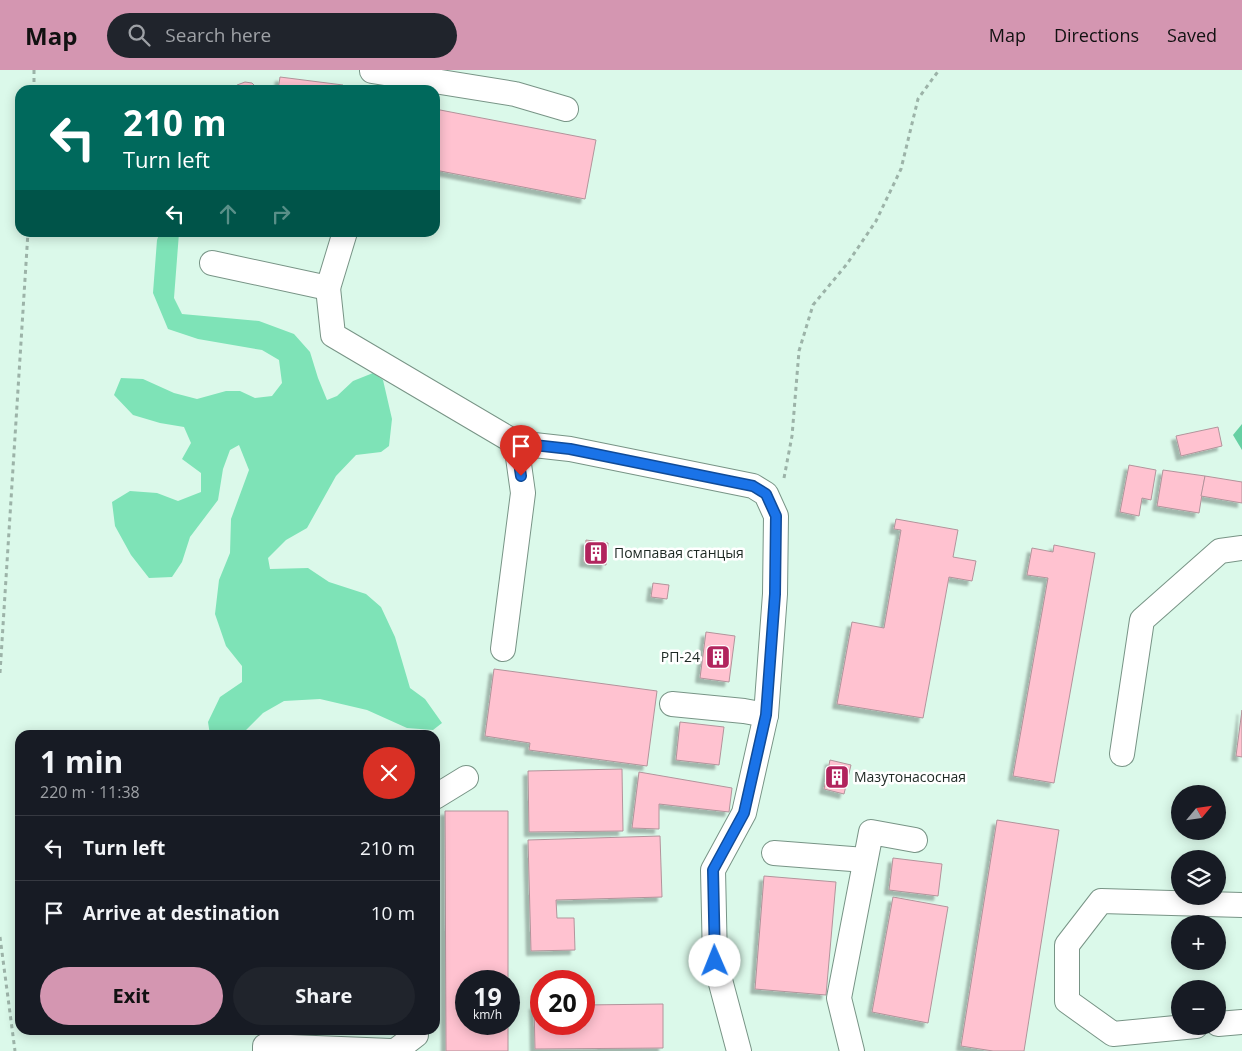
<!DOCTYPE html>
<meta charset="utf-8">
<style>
body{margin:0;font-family:"Open Sans",sans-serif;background:#20242c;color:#f1f3f6;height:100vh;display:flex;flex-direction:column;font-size:19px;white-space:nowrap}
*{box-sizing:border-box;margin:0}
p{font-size:16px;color:#9ea1a6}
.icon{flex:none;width:28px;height:28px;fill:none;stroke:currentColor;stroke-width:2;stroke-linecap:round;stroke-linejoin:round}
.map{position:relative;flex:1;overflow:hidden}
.details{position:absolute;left:15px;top:660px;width:425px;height:305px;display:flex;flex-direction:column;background:#171b24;border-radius:15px;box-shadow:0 2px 12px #0003}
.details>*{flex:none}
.banner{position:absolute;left:15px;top:15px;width:425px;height:152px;border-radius:15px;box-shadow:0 2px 12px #0003;background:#00695c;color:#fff;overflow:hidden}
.needle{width:32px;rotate:61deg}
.fabs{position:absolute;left:1171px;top:715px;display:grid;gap:10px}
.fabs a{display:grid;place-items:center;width:55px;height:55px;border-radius:50%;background:#171b24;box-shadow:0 2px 12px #0003;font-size:25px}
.speed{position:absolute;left:455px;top:900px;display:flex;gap:10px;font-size:25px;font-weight:700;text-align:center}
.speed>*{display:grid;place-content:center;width:65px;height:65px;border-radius:50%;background:#171b24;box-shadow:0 2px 12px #0003;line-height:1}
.speed small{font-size:12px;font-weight:400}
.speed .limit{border:8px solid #d22;background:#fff;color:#111}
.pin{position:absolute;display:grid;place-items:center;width:42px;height:42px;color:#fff;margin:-51px -21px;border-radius:50% 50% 50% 0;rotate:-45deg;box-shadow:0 0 5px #0007}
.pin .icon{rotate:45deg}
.me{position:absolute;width:55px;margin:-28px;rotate:359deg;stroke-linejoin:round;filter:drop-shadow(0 0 4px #0008)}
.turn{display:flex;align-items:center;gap:18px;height:105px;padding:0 25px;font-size:22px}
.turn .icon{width:65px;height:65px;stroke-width:2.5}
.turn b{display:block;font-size:35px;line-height:42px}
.lanes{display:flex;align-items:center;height:48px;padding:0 25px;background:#0003;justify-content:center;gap:25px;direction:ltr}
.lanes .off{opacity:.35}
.round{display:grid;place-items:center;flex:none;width:52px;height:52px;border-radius:26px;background:#20242c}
.summary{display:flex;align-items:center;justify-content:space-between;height:85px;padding:0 25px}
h1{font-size:30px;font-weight:700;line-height:38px}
.primary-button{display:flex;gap:10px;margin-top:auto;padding:10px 25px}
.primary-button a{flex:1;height:58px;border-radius:30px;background:#d496b1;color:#111;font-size:20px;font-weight:700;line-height:58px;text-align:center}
.primary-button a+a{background:#20242c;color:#f1f3f6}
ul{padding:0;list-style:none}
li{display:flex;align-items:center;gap:15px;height:65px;padding:0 25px;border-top:1px solid #363941}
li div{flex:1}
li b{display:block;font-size:19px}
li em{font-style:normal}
header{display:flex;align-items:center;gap:30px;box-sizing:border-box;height:70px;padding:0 25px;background:#d496b1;color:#111}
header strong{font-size:24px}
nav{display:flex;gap:28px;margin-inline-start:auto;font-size:18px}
.search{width:350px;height:45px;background:#20242c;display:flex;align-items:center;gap:12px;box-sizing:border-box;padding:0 18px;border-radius:28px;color:#9ea1a6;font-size:19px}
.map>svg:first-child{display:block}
.green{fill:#7ee3b7}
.forest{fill:#66d0a3}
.building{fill:#ffc2d0;stroke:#b2949b;filter:url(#shadow)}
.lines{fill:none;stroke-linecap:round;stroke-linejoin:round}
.minor-casing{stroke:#789486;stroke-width:26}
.path{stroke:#9cb3a8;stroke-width:3;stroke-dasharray:4 4;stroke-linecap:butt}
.minor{stroke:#fff;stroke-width:24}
.route-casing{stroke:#114b97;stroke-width:12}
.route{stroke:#1a73e8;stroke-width:9}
.labels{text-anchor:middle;stroke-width:5;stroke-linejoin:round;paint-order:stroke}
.poi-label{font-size:14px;fill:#1d2823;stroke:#fff;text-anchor:start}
</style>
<header>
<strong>Map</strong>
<div class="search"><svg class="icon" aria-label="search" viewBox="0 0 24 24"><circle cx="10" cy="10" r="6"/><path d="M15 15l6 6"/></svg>Search here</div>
<nav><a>Map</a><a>Directions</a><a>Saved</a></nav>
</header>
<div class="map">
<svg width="1242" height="981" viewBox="0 0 1242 981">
<defs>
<filter id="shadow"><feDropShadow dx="-4.5" dy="4.5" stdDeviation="1" flood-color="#0004"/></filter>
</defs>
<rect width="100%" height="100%" fill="#dbf9ea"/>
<polygon class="green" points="160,162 179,163 174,228 182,244 259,251 294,264 310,282 318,308 327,330 337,326 353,311 373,303 383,310 392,349 389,376 381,382 356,385 336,406 307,458 286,470 268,488 270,499 308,498 329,512 366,524 381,537 395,567 410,618 425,629 442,653 433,660 407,658 367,640 320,629 284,631 263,643 241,665 210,665 208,652 220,627 242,612 242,596 226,576 215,544 219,510 230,483 231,449 249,400 239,375 230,380 223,399 218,430 190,467 182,492 172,507 149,508 131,485 115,456 112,432 130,421 157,423 178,431 201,422 201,403 182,389 191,373 184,357 160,353 133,345 114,325 121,308 143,309 174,323 197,329 226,321 240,321 255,328 272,326 282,313 279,290 262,280 198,269 168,259 153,223 157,170"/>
<polygon class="forest" points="1242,354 1242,380 1233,365"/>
<g class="building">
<polygon points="280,7 343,15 343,20 278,20"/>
<polygon points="245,12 252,13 259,20 232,20 237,15"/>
<polygon points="435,39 596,70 585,129 435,100"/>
<polygon points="1218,357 1222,376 1181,386 1176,366"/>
<polygon points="1129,395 1156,400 1151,430 1142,428 1139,446 1120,442"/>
<polygon points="1163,400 1205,406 1199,443 1157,436"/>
<polygon points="1205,406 1242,412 1242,433 1201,426"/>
<polygon points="896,449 958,460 953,487 976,491 972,511 949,507 923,648 837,634 852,552 884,558 901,460 894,459"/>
<polygon points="586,470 608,473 606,495 584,492"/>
<polygon points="1054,475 1095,483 1054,713 1013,706 1048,508 1027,505 1032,478 1053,482"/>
<polygon points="653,513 669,515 667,529 651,527"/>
<polygon points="706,562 735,566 729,612 700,608"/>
<polygon points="494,599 657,621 647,696 529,680 530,673 485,666"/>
<polygon points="1242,640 1242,687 1236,686"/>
<polygon points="680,652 724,657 719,695 676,690"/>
<polygon points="830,690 851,695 844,724 824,719"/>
<polygon points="622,699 623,761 529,762 528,701"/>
<polygon points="639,702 732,718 729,742 659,734 659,759 632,758"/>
<polygon points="445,741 508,741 508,911 466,911 466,954 508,954 508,981 446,981"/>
<polygon points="997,750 1059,760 1024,981 993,981 961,976"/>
<polygon points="660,766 662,827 556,830 557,848 574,848 575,880 531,881 528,770"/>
<polygon points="893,788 942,794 938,826 889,820"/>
<polygon points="764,806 836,812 826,925 755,919"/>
<polygon points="893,827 948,837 928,953 872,942"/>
<polygon points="663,934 663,978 535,979 534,935 541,935 541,954 584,954 584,935"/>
</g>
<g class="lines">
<defs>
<g id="minor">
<polyline points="372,1 515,24 566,39"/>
<polyline points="212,193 328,218 333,265 516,373 570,379 753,416 766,424 776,446 775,524 766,645 744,743 713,800 715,891 739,981"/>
<polyline points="328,218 345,162"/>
<polyline points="503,579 523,423 516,373"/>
<polyline points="672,634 744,641 766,645"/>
<polyline points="1122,684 1142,550 1220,481 1242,478"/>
<polyline points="435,727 466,708"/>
<polyline points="774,783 865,790"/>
<polyline points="1218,954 1242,952"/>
<polyline points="1196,956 1113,964 1067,931 1067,875 1101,831 1242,835"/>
<polyline points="265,981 265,976 391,981"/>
<polyline points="395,981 416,965 416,960"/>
<polyline points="852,981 839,928 871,762 915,770"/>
</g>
</defs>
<use href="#minor" class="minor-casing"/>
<g class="path">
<polyline points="34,20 34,0"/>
<polyline points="784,408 792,366 799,281 813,235 847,194 876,151 901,99 918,29 939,0"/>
<polyline points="0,603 28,162"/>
<polyline points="0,867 15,981"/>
</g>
<use href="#minor" class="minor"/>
</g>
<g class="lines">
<defs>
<polyline id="route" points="521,406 516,373 570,379 753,416 766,424 776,446 775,524 766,645 744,743 713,800 715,891"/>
</defs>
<use href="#route" class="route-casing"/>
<use href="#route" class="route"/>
</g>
<defs>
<symbol id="building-square" viewBox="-11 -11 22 22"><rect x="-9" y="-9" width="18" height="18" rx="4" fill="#b1245d" stroke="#fff"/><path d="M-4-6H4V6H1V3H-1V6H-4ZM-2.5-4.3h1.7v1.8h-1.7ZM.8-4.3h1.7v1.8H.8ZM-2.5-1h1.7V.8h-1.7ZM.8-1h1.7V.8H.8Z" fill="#fff"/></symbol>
</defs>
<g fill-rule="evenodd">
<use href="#building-square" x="582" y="469" width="28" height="28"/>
<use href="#building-square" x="704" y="573" width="28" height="28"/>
<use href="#building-square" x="823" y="693" width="28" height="28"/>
</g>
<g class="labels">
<g class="poi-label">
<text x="614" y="488">Помпавая станцыя</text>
<text x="700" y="592" text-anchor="end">РП-24</text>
<text x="854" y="712">Мазутонасосная</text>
</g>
</g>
</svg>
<div class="fabs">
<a><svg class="needle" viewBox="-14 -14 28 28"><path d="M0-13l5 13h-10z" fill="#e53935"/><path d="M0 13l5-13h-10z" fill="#9ea1a6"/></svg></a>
<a><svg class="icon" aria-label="layers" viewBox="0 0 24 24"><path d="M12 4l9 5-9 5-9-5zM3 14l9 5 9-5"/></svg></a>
<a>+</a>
<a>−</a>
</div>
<div class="speed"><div>19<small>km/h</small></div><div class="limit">20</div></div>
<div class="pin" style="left:521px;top:406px;background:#d93025"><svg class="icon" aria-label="arrive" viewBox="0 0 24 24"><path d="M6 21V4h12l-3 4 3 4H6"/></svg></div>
<svg class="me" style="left:715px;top:891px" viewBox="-20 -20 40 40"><circle r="19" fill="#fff"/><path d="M0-13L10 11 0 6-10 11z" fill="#1a73e8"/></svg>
<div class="banner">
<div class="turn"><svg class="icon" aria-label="left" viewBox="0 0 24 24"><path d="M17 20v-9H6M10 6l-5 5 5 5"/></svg><div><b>210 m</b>Turn left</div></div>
<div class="lanes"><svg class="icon" aria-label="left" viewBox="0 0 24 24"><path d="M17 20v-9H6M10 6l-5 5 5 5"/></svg><svg class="icon off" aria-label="ahead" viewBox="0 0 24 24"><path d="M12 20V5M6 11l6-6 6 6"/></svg><svg class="icon off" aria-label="right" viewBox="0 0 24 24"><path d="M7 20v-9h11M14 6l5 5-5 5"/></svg></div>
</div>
<section class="details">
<div class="summary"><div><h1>1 min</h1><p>220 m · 11:38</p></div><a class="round" style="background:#d93025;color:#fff"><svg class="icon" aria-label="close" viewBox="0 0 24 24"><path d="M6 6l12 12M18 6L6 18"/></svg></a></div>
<ul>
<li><svg class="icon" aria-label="left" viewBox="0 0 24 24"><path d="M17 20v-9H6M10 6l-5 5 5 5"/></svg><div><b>Turn left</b></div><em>210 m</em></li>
<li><svg class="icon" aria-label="arrive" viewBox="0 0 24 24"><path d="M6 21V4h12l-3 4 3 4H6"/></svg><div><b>Arrive at destination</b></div><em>10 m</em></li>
</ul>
<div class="primary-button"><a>Exit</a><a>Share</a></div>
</section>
</div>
